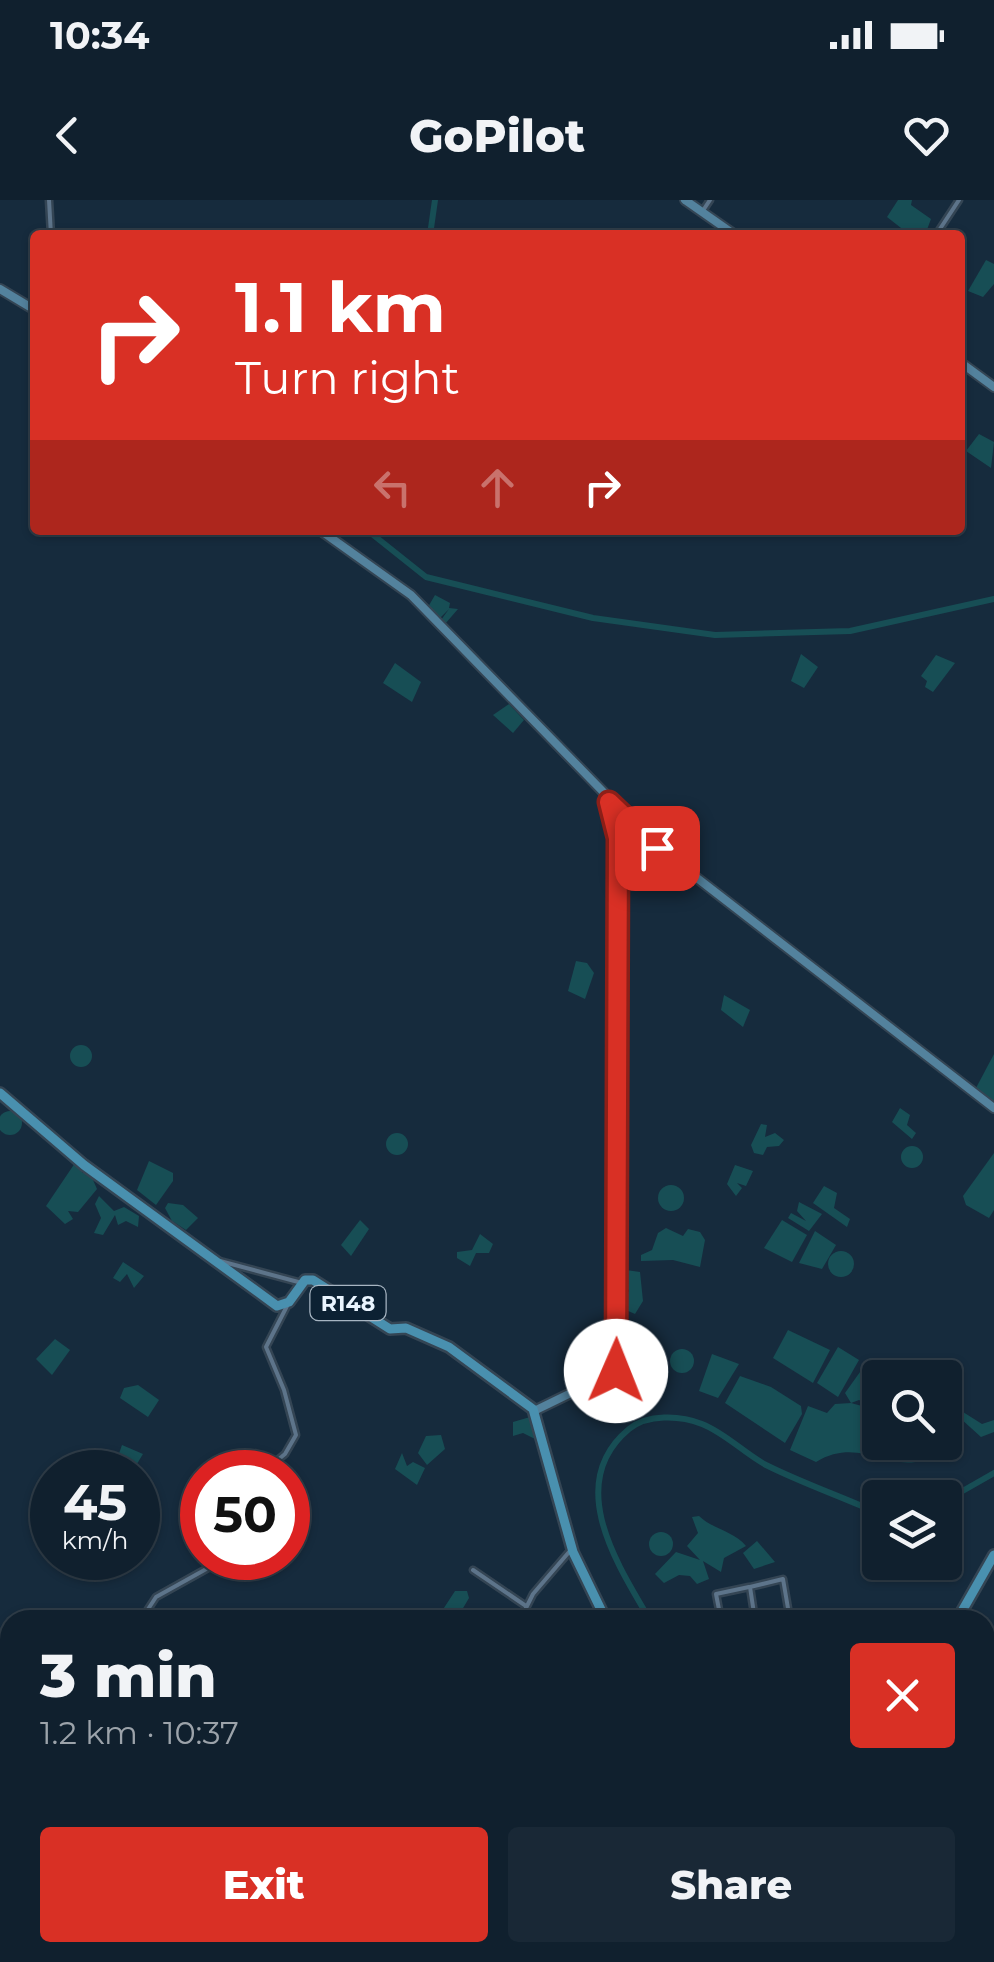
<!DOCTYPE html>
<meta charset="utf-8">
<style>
body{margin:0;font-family:Montserrat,sans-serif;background:#192836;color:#f1f3f6;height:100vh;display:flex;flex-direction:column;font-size:38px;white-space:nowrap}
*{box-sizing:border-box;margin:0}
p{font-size:32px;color:#9ca3aa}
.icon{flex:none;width:55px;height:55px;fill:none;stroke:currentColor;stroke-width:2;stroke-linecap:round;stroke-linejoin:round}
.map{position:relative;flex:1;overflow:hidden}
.details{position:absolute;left:0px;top:1410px;width:995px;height:352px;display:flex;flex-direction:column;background:#10202e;border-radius:30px 30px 0 0;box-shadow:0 2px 8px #0004,0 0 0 2px #303e4a}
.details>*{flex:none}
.top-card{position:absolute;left:30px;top:30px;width:935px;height:305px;border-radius:10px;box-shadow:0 2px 8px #0004,0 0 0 2px #303e4a;background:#d93025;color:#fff;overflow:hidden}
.controls{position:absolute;left:862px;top:1160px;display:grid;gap:20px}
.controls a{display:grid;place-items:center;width:100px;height:100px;border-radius:10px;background:#10202e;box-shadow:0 2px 8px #0004,0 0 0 2px #303e4a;font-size:50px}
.speed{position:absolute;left:30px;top:1250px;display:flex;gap:20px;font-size:50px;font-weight:700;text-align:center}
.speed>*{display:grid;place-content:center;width:130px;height:130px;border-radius:50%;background:#10202e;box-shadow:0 2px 8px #0004,0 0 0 2px #303e4a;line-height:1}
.speed small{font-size:25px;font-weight:400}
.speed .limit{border:15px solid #d22;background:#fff;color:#111}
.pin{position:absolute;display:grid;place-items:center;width:85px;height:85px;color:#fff;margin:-42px;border-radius:20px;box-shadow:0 5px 15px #0006}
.me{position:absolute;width:110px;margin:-55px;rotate:1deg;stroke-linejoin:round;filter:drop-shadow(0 0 8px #0008)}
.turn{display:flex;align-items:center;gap:35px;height:210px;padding:0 40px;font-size:45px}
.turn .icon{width:130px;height:130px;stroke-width:2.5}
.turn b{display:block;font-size:70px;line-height:85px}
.lanes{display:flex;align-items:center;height:95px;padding:0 40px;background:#0003;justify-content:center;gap:50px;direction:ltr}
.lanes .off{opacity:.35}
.round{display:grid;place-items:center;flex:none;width:105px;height:105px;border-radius:10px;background:#192836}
.head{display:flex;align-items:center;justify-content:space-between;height:170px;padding:0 40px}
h1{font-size:60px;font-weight:800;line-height:75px}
.button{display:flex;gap:20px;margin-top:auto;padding:20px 40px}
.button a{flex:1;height:115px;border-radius:10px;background:#d93025;color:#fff;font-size:40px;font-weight:800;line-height:115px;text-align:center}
.button a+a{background:#192836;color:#f1f3f6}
.status{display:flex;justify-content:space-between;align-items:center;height:70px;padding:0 50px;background:#10202e;direction:ltr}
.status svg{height:28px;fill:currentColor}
header{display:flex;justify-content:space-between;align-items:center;height:130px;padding:0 40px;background:#10202e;font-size:45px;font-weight:800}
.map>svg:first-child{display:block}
.water{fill:#174e55}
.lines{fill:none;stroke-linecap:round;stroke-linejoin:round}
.river{stroke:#174e55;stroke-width:6}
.street-casing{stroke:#344554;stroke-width:9}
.secondary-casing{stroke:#344554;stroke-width:12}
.primary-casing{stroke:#344554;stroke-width:14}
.street{stroke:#5d748a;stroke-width:4}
.secondary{stroke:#53829d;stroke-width:8}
.primary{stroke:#4990af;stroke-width:9}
.route-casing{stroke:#8d1f18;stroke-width:25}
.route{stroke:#d93025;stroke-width:18}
.labels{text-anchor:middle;stroke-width:10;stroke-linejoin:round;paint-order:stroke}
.shield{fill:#0c2133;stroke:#a7b5c2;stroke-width:2.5}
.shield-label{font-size:22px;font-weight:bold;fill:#eaf5ff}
</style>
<div class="status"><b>10:34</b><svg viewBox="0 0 49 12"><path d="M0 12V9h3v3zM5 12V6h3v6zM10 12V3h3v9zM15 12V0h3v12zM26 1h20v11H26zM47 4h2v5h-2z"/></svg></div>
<header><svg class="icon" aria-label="back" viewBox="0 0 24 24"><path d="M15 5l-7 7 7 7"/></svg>GoPilot<svg class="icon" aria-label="heart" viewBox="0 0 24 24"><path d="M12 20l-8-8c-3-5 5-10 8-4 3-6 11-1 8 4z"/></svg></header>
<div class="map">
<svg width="994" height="1762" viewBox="0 0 994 1762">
<rect width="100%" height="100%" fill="#162b3d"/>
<g class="water">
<polygon points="898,0 912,0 911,5 931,19 925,35 910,35 887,17"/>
<polygon points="986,60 994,64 994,84 983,97 968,91"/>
<polygon points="979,234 994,242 991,268 966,251"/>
<polygon points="435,395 450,403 449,408 458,409 445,424 441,420 449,409 439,419 428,407"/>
<polygon points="801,454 818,467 804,488 791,481"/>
<polygon points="936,455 955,463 933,492 925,487 927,481 921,476"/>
<polygon points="395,463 421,482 412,502 383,483"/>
<polygon points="509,504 524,520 513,533 493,515"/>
<polygon points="576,761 587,763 594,773 585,799 568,791"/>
<polygon points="724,795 750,810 743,827 721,810"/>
<circle cx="81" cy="856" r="11"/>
<polygon points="994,854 994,902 976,888"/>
<polygon points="900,908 910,915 907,925 916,933 912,939 892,922"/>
<circle cx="10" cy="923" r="12"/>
<polygon points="761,924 767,925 765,937 775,933 784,940 779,946 767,947 763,955 754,953 751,945"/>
<circle cx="397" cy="944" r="11"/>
<circle cx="912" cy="957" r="11"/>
<polygon points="994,953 994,1010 989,1018 966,1005 963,996"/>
<polygon points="149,961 173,973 173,981 156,1005 137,990"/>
<polygon points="75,963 82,966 82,973 89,971 97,989 78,1012 68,1011 73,1019 65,1024 46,1006"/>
<polygon points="735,965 753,971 746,986 737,983 742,988 736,996 727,984"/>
<circle cx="671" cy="998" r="13"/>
<polygon points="824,986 837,993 834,1008 850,1019 847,1027 813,1003"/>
<polygon points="99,996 114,1011 124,1007 139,1016 138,1027 126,1021 118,1025 115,1015 103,1035 94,1033 101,1018 95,1004"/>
<polygon points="799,1002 822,1014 809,1031 788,1018 791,1013 806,1021 797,1011"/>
<polygon points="168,1003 183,1005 198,1018 186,1030 172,1021 165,1008"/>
<polygon points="360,1020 369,1029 351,1056 341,1045"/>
<polygon points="782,1020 807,1035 792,1062 764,1048"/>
<polygon points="666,1028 683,1036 688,1029 700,1032 705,1040 700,1067 673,1060 641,1061 641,1055 652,1050 658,1033"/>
<polygon points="815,1031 836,1045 822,1069 799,1063"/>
<polygon points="480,1034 493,1044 489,1053 476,1053 470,1066 457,1058 457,1052 472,1050"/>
<circle cx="841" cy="1064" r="13"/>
<polygon points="123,1062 144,1076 134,1088 127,1074 120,1082 113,1078"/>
<polygon points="626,1070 640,1072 643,1101 635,1114 617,1106 629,1091 622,1076"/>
<polygon points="788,1130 830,1150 813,1183 773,1158"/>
<polygon points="55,1139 70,1150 52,1175 36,1159"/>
<polygon points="838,1147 859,1160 838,1197 817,1183"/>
<polygon points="655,1148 664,1151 661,1175 627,1171 628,1150"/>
<circle cx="682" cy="1161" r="12"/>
<polygon points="712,1154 739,1164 718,1198 699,1191"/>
<path d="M870 1158 900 1177 880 1178 878 1209 859 1200 851 1203 880 1211V1242L903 1243 923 1260C889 1272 859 1236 816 1262L790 1250 808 1206 827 1213 835 1204 851 1203 845 1193Z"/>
<polygon points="740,1176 771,1187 801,1206 802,1214 785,1243 725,1203"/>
<polygon points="138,1185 159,1200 148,1217 120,1198 124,1188"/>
<polygon points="963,1212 982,1224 994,1220 994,1232 981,1237 960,1218"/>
<polygon points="530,1217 537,1240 523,1233 513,1236 513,1222"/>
<polygon points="441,1235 445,1249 427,1265 418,1253 426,1236"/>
<polygon points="122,1245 143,1254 132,1272 115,1265"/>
<polygon points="402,1253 407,1266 413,1262 425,1268 417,1285 395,1269"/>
<path d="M699 1316C714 1330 734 1331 746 1346L724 1358 721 1372 703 1361 709 1379 697 1384 690 1376 679 1375 664 1383 655 1374 676 1352 700 1360 687 1346 698 1333 692 1317Z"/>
<circle cx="661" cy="1344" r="12"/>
<polygon points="757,1341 775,1362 754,1369 743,1353"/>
<polygon points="455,1391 467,1391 469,1398 459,1415 461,1420 440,1414"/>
<polygon points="154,1753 154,1752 202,1753 200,1762 150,1762"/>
</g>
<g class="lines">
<g class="river">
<polyline points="430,35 435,0"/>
<polyline points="367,330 426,377 593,418 715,435 850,431 994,399"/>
<polyline points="945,1301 994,1273"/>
<path d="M650 1420C617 1364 564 1283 629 1229 647 1214 680 1215 702 1224 725 1233 744 1253 766 1265 800 1282 837 1295 871 1310L880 1309"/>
<polyline points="0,1708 10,1712"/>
<polyline points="301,1752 318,1762"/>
<polyline points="733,1752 736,1762"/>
</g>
<defs>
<g id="street">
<polyline points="49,0 51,35"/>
<polyline points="702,12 710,0"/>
<polyline points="936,35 959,0"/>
<polyline points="220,1061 302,1083"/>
<polyline points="263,1272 285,1254 296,1235 284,1190 266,1147 287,1106"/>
<polyline points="473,1370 526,1406"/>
<polyline points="141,1420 156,1397 226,1358"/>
<polyline points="520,1420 533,1394 569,1352"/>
<polyline points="721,1420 716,1394 749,1387"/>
<polyline points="755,1420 750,1387 783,1379 790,1420"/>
<polyline points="985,1489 994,1494"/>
<polyline points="985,1727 994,1733"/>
<polyline points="721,1762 721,1752"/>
</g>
<g id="secondary">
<polyline points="685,0 735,35"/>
<polyline points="0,89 35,110"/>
<polyline points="960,162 994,187"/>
<polyline points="320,330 411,395 657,647 994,908"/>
<polyline points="534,1211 616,1171 618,638 610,606"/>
</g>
<g id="primary">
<polyline points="0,893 84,965 277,1106 289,1102 305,1080 313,1080 390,1129 406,1128 449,1147 533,1209 573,1352 606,1420"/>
<polyline points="957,1420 994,1355"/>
</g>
</defs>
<use href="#street" class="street-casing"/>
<use href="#secondary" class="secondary-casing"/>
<use href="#primary" class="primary-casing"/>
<use href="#street" class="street"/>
<use href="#secondary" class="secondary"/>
<use href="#primary" class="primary"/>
</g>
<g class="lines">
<defs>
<polyline id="route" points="616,1171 618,638 609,602 657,648"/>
</defs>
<use href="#route" class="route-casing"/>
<use href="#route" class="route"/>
</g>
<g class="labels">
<rect class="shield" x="310.5" y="1086" width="75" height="34" rx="8"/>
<g class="shield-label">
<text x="348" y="1111">R148</text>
</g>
</g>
</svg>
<div class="controls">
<a><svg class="icon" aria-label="search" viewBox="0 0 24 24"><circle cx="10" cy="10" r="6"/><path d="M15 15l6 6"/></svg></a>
<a><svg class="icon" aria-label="layers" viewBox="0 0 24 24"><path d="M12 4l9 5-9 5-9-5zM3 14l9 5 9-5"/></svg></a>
</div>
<div class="speed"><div>45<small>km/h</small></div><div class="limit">50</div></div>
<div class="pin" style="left:657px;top:648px;background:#d93025"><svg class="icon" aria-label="arrive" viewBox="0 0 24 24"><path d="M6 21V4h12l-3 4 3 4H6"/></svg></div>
<svg class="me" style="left:616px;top:1171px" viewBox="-20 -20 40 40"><circle r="19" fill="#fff"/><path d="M0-13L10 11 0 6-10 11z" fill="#d93025"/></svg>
<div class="top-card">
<div class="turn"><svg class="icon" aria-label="right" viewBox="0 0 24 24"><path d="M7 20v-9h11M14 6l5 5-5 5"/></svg><div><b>1.1 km</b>Turn right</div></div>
<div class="lanes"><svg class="icon off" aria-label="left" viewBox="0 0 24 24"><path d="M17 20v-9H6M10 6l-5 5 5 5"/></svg><svg class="icon off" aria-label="ahead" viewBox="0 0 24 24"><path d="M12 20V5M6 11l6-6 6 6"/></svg><svg class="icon" aria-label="right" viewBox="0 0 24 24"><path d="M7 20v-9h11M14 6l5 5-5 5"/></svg></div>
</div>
<section class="details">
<div class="head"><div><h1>3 min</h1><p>1.2 km · 10:37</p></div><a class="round" style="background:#d93025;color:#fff"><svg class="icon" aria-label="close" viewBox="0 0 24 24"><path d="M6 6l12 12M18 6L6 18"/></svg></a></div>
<div class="button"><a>Exit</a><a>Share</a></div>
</section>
</div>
